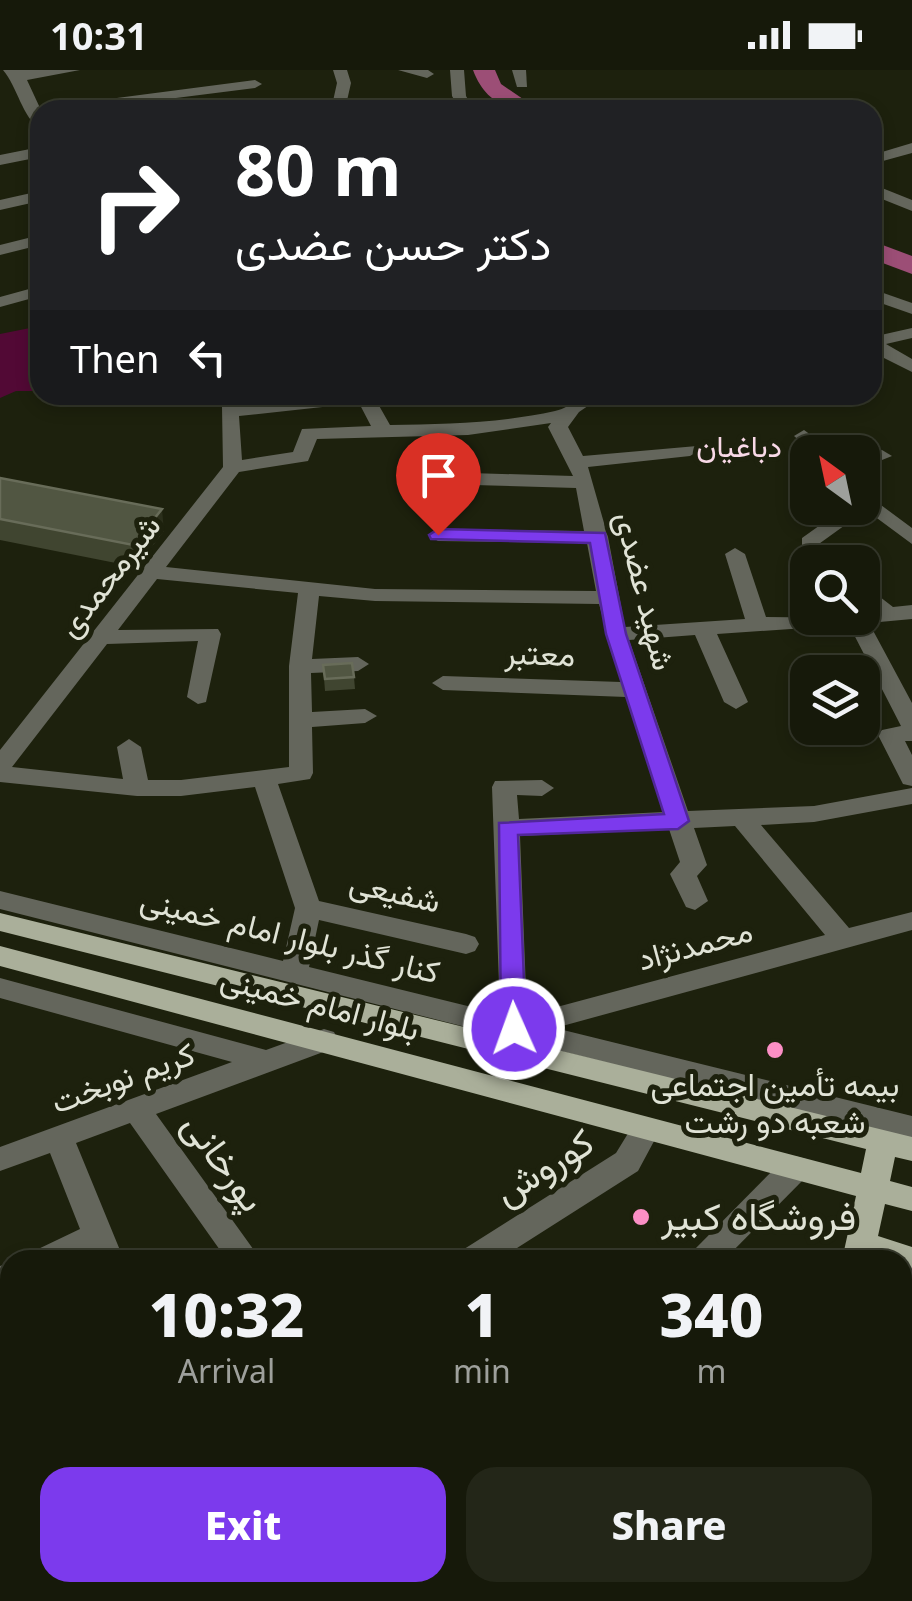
<!DOCTYPE html>
<meta charset="utf-8">
<style>
body{margin:0;font-family:"Noto Sans",Vazirmatn,sans-serif;background:#232618;color:#f1f3f6;height:100vh;display:flex;flex-direction:column;font-size:38px;white-space:nowrap}
*{box-sizing:border-box;margin:0}
p{font-size:32px;color:#9ea09c}
.icon{flex:none;width:55px;height:55px;fill:none;stroke:currentColor;stroke-width:2;stroke-linecap:round;stroke-linejoin:round}
.map{position:relative;flex:1;overflow:hidden}
.sheet{position:absolute;left:0px;top:1180px;width:912px;height:352px;display:flex;flex-direction:column;background:#16190a;border-radius:30px 30px 0 0;box-shadow:0 5px 15px #0003,0 0 0 2px #35382b}
.sheet>*{flex:none}
.guide{position:absolute;left:30px;top:30px;width:852px;height:305px;border-radius:30px;box-shadow:0 5px 15px #0003,0 0 0 2px #35382b;background:#202124;color:#fff;overflow:hidden}
.needle{width:65px;rotate:327deg}
.controls{position:absolute;left:790px;top:365px;display:grid;gap:20px}
.controls a{display:grid;place-items:center;width:90px;height:90px;border-radius:20px;background:#16190a;box-shadow:0 5px 15px #0003,0 0 0 2px #35382b;font-size:50px}
.pin{position:absolute;display:grid;place-items:center;width:85px;height:85px;color:#fff;margin:-102px -42px;border-radius:50% 50% 50% 0;rotate:-45deg;box-shadow:0 0 10px #0007}
.pin .icon{rotate:45deg}
.me{position:absolute;width:110px;margin:-55px;rotate:358deg;stroke-linejoin:round;filter:drop-shadow(0 0 8px #0008)}
.turn{display:flex;align-items:center;gap:35px;height:210px;padding:0 40px;font-size:45px}
.turn .icon{width:130px;height:130px;stroke-width:2.5}
.turn b{display:block;font-size:70px;line-height:85px}
.then{display:flex;align-items:center;height:95px;padding:0 40px;background:#0003;gap:20px;font-size:38px}
.eta{display:flex;justify-content:space-evenly;align-items:center;height:170px;text-align:center}
.eta b{font-size:60px;font-weight:800;line-height:70px}
.cta{display:flex;gap:20px;margin-top:auto;padding:20px 40px}
.cta a{flex:1;height:115px;border-radius:30px;background:#7c3aed;color:#fff;font-size:40px;font-weight:800;line-height:115px;text-align:center}
.cta a+a{background:#232618;color:#f1f3f6}
.status{display:flex;justify-content:space-between;align-items:center;height:70px;padding:0 50px;background:#16190a;direction:ltr}
.status svg{height:28px;fill:currentColor}
.map>svg:first-child{display:block}
.green{fill:#520935}
.lines{fill:none;stroke-linecap:round;stroke-linejoin:round}
.river{fill:#9c4e76;fill-rule:evenodd}
.minor{fill:#64665c;fill-rule:evenodd}
.major{fill:#aaaf9a;fill-rule:evenodd}
.wall{fill:#404530}
.shaded-wall{fill:#2b2f1b}
.building{fill:#515642;stroke:#686c59;stroke-width:2.5}
.route{fill:#7c3aed;stroke:#51269a;stroke-width:2.5}
.poi-dot{fill:#fb8fc5;stroke:#1d210d;stroke-width:4}
.labels{text-anchor:middle;stroke-width:10;stroke-linejoin:round;paint-order:stroke}
.far-neighbourhood-label{font-size:30px;fill:#f9d9e7;stroke:#1d210d}
.street-label{font-size:32px;fill:#e0e3d6;stroke:#1d210d}
.poi-label{font-size:32px;fill:#e0e3d6;stroke:#1d210d}
.near-street-label{font-size:38px;fill:#e0e3d6;stroke:#1d210d}
.near-poi-label{font-size:38px;fill:#e0e3d6;stroke:#1d210d;text-anchor:start}
</style>
<div class="status"><b>10:31</b><svg viewBox="0 0 49 12"><path d="M0 12V9h3v3zM5 12V6h3v6zM10 12V3h3v9zM15 12V0h3v12zM26 1h20v11H26zM47 4h2v5h-2z"/></svg></div>
<div class="map">
<svg width="912" height="1531" viewBox="0 0 912 1531">
<rect width="100%" height="100%" fill="#1d210d"/>
<polygon class="green" points="40,256 40,321 16,321 0,328 0,264"/>
<g class="lines">
<g class="river">
<path d="M473 0H495L501 14 539 40C506 40 485 32 473 0Z"/>
<polygon points="872,171 912,186 912,204 872,189"/>
</g>
<g class="minor">
<path d="M3 0H80L27 10 40 38 255 10 262 14 255 18 81 40H40V58C23 49 17 16 3 0Z"/>
<polygon points="333,0 347,0 351,13 346,35 339,39 321,39 321,33 333,31 337,13"/>
<polygon points="398,0 428,0 434,4 427,8"/>
<polygon points="450,0 464,0 466,26 474,40 460,40 452,26"/>
<polygon points="512,0 526,0 527,17 517,17"/>
<polygon points="912,73 912,83 872,94 872,85"/>
<polygon points="40,77 40,87 0,95 0,85"/>
<polygon points="872,114 912,130 912,141 872,125"/>
<polygon points="40,121 40,131 0,140 0,130"/>
<polygon points="40,165 40,175 0,185 0,175"/>
<polygon points="40,216 40,226 0,237 0,227"/>
<polygon points="872,219 912,233 912,244 872,230"/>
<polygon points="912,258 912,268 886,274 912,289 912,302 872,282 872,267"/>
<path d="M330 325H373L390 355C445 354 501 353 555 341 576 336 571 325 604 325L579 342 568 357 583 386 697 376 700 380 690 386 588 397 608 467 625 557 745 549 725 484 735 478 745 484 766 547 862 548V540H870L862 532V513L893 537 912 535V549L869 553 912 633V671H905L912 685V716L903 714 878 665 882 660 901 656 849 555 717 564 748 632 736 639 724 632 695 565 629 570 688 741 814 736 912 718V734L814 752 761 755 849 858 912 842V860L555 958 912 1046V1070L0 839V821L283 891 295 838 255 717 181 726H137L0 712V680L223 397 222 337ZM359 333 371 356 302 359 293 382 242 390 239 346ZM551 353 548 357 573 406 438 402 428 408 438 414 576 418 584 461 438 459 428 465 438 471 587 473 596 521 375 519 166 497 239 402 308 391 317 369 468 365ZM157 509 298 523 289 596V697L181 710H148L141 677 129 669 117 677 123 709 12 697 107 574 198 571 187 627 198 634 206 632 221 564 218 559 118 560ZM319 526 375 531 599 534 621 612 443 606 432 613 443 620 626 627 664 742 519 749 517 725 542 726 554 718 542 710 495 711 492 717 500 944 309 897 319 850 466 884 475 881 479 874 475 867 466 864 319 831 278 714 310 709 313 703 312 657 365 653 377 646 365 639 312 642 311 603 358 601 369 594 358 587 312 589ZM735 756 825 865 527 945 520 766 669 759 680 792 670 804 686 837 695 840 708 831 697 806 707 795 694 758Z"/>
<path d="M632 325H684C673 334 643 334 632 325Z"/>
<polygon points="804,360 834,382 813,382 794,366"/>
<polygon points="882,380 892,386 862,398 862,386"/>
<polygon points="862,421 912,458 912,474 866,440 816,476 802,476 802,468 844,438 862,438"/>
<polygon points="0,908 266,980 324,959 334,962 338,970 334,978 156,1044 261,1190 227,1190 130,1053 76,1073 124,1190 92,1190 90,1183 76,1190 29,1190 34,1181 80,1159 50,1083 0,1101 0,1077 232,992 0,928"/>
<polygon points="645,1048 655,1052 660,1060 638,1101 498,1190 456,1190 461,1181 616,1083 635,1052"/>
<polygon points="795,1086 806,1089 810,1098 806,1107 724,1190 688,1190 693,1181 784,1089"/>
<polygon points="10,1193 10,1221 0,1224 0,1196"/>
<polygon points="0,1246 10,1250 10,1293 0,1290"/>
<polygon points="902,1480 912,1484 912,1518 902,1514"/>
<polygon points="136,1522 174,1522 178,1531 140,1531"/>
<polygon points="409,1522 449,1522 453,1531 413,1531"/>
</g>
<g class="major">
<polygon points="0,843 912,1067 912,1091 895,1087 890,1111 912,1117 912,1141 885,1134 878,1166 912,1177 912,1256 902,1260 902,1190 842,1190 856,1126 0,896 0,876 861,1103 866,1079 0,861"/>
<polygon points="761,1522 797,1522 795,1531 759,1531"/>
<polygon points="834,1522 870,1522 868,1531 832,1531"/>
</g>
</g>
<g class="wall">
<polygon points="0,408 164,461 136,497 0,470"/>
<polygon points="323,595 354,607 355,619 325,621"/>
</g>
<polygon class="shaded-wall" points="162,439 164,461 136,497 133,475"/>
<g class="building">
<polygon points="0,408 162,439 133,475 0,449"/>
<polygon points="352,593 354,607 325,609 323,595"/>
</g>
<polygon class="route" points="438,459 605,463 626,564 689,751 678,759 518,765 526,959 514,968 501,959 499,753 664,744 606,564 590,473 431,469 429,465"/>
<g class="poi-dot">
<circle cx="775" cy="980" r="10"/>
<circle cx="641" cy="1147" r="10"/>
</g>
<g class="labels">
<g class="far-neighbourhood-label">
<text x="739" y="387">دباغیان</text>
</g>
<g class="street-label">
<text transform="translate(109 506) rotate(-52)" y="11">شیرمحمدی</text>
<text transform="translate(645 521) rotate(76)" y="11">شهید عضدی</text>
<text transform="translate(540 584) rotate(2)" y="11">معتبر</text>
<text transform="translate(395 822) rotate(13)" y="11">شفیعی</text>
<text transform="translate(290 866) rotate(14)" y="11">کنار گذر بلوار امام خمینی</text>
<text transform="translate(695 875) rotate(-15)" y="11">محمدنژاد</text>
<text transform="translate(320 934) rotate(15)" y="11">بلوار امام خمینی</text>
<text transform="translate(123 1008) rotate(-20)" y="11">کریم نوبخت</text>
</g>
<g class="poi-label">
<text x="775" y="1026">بیمه تأمین اجتماعی<tspan x="775" dy="37">شعبه دو رشت</tspan></text>
</g>
<g class="near-street-label">
<text transform="translate(224 1092) rotate(54)" y="13">پورخانی</text>
<text transform="translate(544 1097) rotate(-32)" y="13">کوروش</text>
</g>
<g class="near-poi-label">
<text x="661" y="1160">فروشگاه کبیر</text>
</g>
</g>
</svg>
<div class="controls">
<a><svg class="needle" viewBox="-14 -14 28 28"><path d="M0-13l5 13h-10z" fill="#e53935"/><path d="M0 13l5-13h-10z" fill="#9ea09c"/></svg></a>
<a><svg class="icon" aria-label="search" viewBox="0 0 24 24"><circle cx="10" cy="10" r="6"/><path d="M15 15l6 6"/></svg></a>
<a><svg class="icon" aria-label="layers" viewBox="0 0 24 24"><path d="M12 4l9 5-9 5-9-5zM3 14l9 5 9-5"/></svg></a>
</div>
<div class="pin" style="left:438px;top:465px;background:#d93025"><svg class="icon" aria-label="arrive" viewBox="0 0 24 24"><path d="M6 21V4h12l-3 4 3 4H6"/></svg></div>
<svg class="me" style="left:514px;top:959px" viewBox="-20 -20 40 40"><circle r="17" fill="#7c3aed" stroke="#fff" stroke-width="3"/><path d="M0-11L8 9 0 5-8 9z" fill="#fff"/></svg>
<div class="guide">
<div class="turn"><svg class="icon" aria-label="right" viewBox="0 0 24 24"><path d="M7 20v-9h11M14 6l5 5-5 5"/></svg><div><b>80 m</b>دکتر حسن عضدی</div></div>
<div class="then">Then<svg class="icon" aria-label="left" viewBox="0 0 24 24"><path d="M17 20v-9H6M10 6l-5 5 5 5"/></svg></div>
</div>
<section class="sheet">
<div class="eta">
<div><b>10:32</b><p>Arrival</p></div>
<div><b>1</b><p>min</p></div>
<div><b>340</b><p>m</p></div>
</div>
<div class="cta"><a>Exit</a><a>Share</a></div>
</section>
</div>
